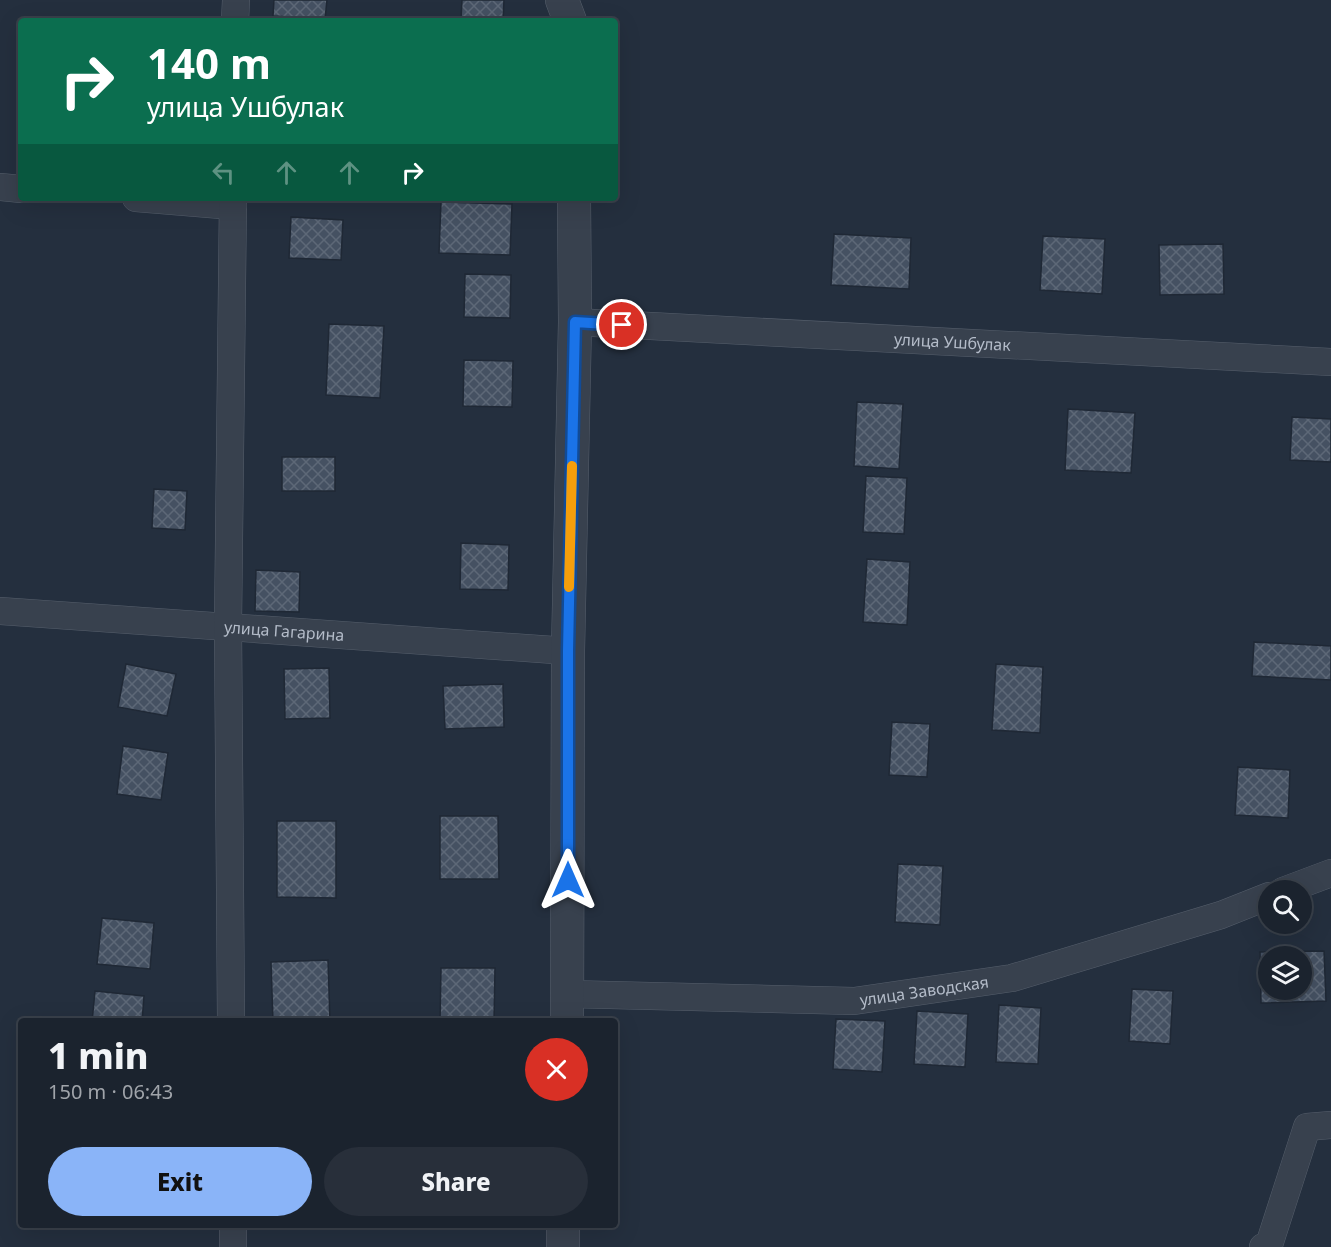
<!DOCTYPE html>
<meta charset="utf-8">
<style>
body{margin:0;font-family:"Noto Sans",sans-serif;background:#282f3a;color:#f1f3f6;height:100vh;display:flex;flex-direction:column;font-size:22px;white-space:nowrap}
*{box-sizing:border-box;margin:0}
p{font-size:20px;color:#a0a4aa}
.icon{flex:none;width:33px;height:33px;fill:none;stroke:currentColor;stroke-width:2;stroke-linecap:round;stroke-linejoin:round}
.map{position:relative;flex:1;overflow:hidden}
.details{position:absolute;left:18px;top:1018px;width:600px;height:210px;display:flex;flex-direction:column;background:#1b232e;border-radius:6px;box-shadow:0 6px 24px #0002,0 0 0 2px #39404a}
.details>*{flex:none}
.hud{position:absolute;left:18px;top:18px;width:600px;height:183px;border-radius:6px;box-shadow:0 6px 24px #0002,0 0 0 2px #39404a;background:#0b6e4f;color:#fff;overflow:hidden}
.controls{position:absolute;left:1258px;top:880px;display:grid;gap:12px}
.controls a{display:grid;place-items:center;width:54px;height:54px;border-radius:50%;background:#1b232e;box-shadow:0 6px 24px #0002,0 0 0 2px #39404a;font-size:30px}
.pin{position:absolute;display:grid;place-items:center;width:51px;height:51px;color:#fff;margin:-26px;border:3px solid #fff;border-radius:50%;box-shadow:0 2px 6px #0007}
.me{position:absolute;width:66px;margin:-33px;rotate:0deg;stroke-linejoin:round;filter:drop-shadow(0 0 4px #0008)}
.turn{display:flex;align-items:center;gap:21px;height:126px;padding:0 30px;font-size:27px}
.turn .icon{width:78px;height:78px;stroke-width:2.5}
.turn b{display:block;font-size:42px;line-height:51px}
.lanes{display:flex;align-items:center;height:57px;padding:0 30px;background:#0003;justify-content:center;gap:30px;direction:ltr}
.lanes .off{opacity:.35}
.round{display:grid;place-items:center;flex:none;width:63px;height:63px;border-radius:32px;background:#282f3a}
.headline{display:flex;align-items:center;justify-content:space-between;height:102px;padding:0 30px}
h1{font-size:36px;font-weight:800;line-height:45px}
.primary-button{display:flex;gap:12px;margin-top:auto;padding:12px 30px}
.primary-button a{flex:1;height:69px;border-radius:36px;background:#8ab4f8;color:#111;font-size:24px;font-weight:800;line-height:69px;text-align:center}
.primary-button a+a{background:#282f3a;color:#f1f3f6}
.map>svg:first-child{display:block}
.building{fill:url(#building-cross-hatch);stroke:#1f2835;stroke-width:1.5;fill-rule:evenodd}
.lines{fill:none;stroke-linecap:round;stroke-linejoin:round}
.minor-casing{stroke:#565f6c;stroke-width:28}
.tertiary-casing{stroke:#565f6c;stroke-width:34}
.minor{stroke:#38414e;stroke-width:27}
.tertiary{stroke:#38414e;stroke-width:33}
.route-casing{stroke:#114b97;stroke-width:15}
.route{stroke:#1a73e8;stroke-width:10}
.slow{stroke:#f59e0b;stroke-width:10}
.labels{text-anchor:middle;stroke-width:6;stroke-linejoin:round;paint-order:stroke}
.street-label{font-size:16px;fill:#b4bcc9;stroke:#1d2633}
</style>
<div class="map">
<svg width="1331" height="1247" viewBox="0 0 1331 1247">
<defs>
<pattern id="building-cross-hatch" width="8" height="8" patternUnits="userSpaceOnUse" patternTransform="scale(1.5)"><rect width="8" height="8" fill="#455162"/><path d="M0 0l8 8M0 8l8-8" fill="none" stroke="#5d6877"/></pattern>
</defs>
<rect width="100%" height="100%" fill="#242f3e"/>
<g class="building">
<polygon points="274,0 327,0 325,19 273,16"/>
<polygon points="462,0 504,0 503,21 461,19"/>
<polygon points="441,202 512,204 510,255 439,253"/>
<polygon points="291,217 343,220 341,260 289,258"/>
<polygon points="834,234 911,238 909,289 831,285"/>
<polygon points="1043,236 1105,239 1102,294 1040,290"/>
<polygon points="1223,244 1224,294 1160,295 1159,245"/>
<polygon points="465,274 511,275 510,318 464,317"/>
<polygon points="329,324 384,326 380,398 326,395"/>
<polygon points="464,360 513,361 512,407 463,406"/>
<polygon points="857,402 903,404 899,469 854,466"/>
<polygon points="1068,409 1135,413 1131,473 1065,470"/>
<polygon points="1292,417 1331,419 1331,462 1290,460"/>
<rect x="282" y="457" width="53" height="34"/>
<polygon points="866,476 907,478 904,534 863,532"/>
<polygon points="154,489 187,491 185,530 152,528"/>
<polygon points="461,543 509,545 508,590 460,589"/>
<polygon points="867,559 910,562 907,625 863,622"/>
<polygon points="256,570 300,572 299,612 255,611"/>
<polygon points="1254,642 1331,646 1331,680 1252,676"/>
<polygon points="126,664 176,674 167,716 118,707"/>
<polygon points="996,664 1043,667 1040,733 992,730"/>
<polygon points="329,668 330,718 285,719 284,669"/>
<polygon points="503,684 504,727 445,729 443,686"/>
<polygon points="892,722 930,724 927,777 889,775"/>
<polygon points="123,746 168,753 161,800 117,794"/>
<polygon points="1238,767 1290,770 1288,818 1235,815"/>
<polygon points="440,816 498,816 499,879 440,879"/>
<polygon points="277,821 336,821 336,898 277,897"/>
<polygon points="898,864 943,866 940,925 895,922"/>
<polygon points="102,918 154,923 150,969 97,964"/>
<path d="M1324 951 1326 1001 1261 1003 1260 952ZM1269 957H1302V990H1269Z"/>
<polygon points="328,960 330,1022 273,1022 271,962"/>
<polygon points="441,968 495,968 494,1022 440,1022"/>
<polygon points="1132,989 1173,991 1170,1044 1129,1041"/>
<polygon points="95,991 144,996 142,1022 92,1022"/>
<polygon points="999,1005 1041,1008 1038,1064 996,1062"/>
<polygon points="917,1011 968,1014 965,1067 914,1064"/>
<polygon points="836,1019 885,1021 882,1072 833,1069"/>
</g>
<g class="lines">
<defs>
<g id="minor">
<polyline points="235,21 236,0"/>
<polyline points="0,187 21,189"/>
<polyline points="136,198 233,206"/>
<path id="s1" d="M575 322 1331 362"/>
<path id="s2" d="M0 611 568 651"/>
<polyline points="1283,891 1331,873"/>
<path id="s3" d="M568 994 854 1001 1012 978 1221 915 1269 896"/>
<polyline points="231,1022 228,626 233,198"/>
<polyline points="233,1226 233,1247"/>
<polyline points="1263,1247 1269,1245 1307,1127 1331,1125"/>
</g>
<g id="tertiary">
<polyline points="562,0 570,21"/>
<polyline points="567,1022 568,651 575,322 574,198"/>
<polyline points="563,1247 563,1226"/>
</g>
</defs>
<use href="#minor" class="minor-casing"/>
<use href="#tertiary" class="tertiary-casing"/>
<use href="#minor" class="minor"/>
<use href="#tertiary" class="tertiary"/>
</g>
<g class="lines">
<defs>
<polyline id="route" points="568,880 568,651 575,322 622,325"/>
</defs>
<use href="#route" class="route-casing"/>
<use href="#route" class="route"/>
<polyline class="slow" points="569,587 572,466"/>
</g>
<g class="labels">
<g class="street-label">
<text dy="6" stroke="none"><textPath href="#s1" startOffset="378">улица Ушбулак</textPath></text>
<text dy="6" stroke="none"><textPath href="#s2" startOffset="285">улица Гагарина</textPath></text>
<text dy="6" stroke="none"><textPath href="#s3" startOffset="357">улица Заводская</textPath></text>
</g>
</g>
</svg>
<div class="controls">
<a><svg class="icon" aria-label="search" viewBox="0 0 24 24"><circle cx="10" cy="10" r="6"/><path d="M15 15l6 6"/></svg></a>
<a><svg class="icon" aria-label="layers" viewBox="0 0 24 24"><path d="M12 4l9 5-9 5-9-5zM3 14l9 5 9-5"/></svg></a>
</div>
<div class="pin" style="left:622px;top:325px;background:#d93025"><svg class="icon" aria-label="arrive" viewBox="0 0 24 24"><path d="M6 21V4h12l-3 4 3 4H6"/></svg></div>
<svg class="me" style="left:568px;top:880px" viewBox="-20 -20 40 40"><path d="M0-17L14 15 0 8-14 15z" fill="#1a73e8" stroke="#fff" stroke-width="4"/></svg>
<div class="hud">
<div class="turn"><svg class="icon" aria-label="right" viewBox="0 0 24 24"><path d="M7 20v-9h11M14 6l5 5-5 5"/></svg><div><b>140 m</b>улица Ушбулак</div></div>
<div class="lanes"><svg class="icon off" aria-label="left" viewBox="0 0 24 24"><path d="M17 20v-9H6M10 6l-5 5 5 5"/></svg><svg class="icon off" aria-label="ahead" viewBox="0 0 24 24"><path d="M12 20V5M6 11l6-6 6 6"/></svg><svg class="icon off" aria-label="ahead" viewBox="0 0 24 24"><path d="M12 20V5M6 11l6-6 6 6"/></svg><svg class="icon" aria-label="right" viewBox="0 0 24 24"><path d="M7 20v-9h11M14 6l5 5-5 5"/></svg></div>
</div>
<section class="details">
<div class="headline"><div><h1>1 min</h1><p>150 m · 06:43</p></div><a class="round" style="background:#d93025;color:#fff"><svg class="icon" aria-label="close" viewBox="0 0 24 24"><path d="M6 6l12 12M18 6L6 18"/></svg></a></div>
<div class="primary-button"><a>Exit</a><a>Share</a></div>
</section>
</div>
